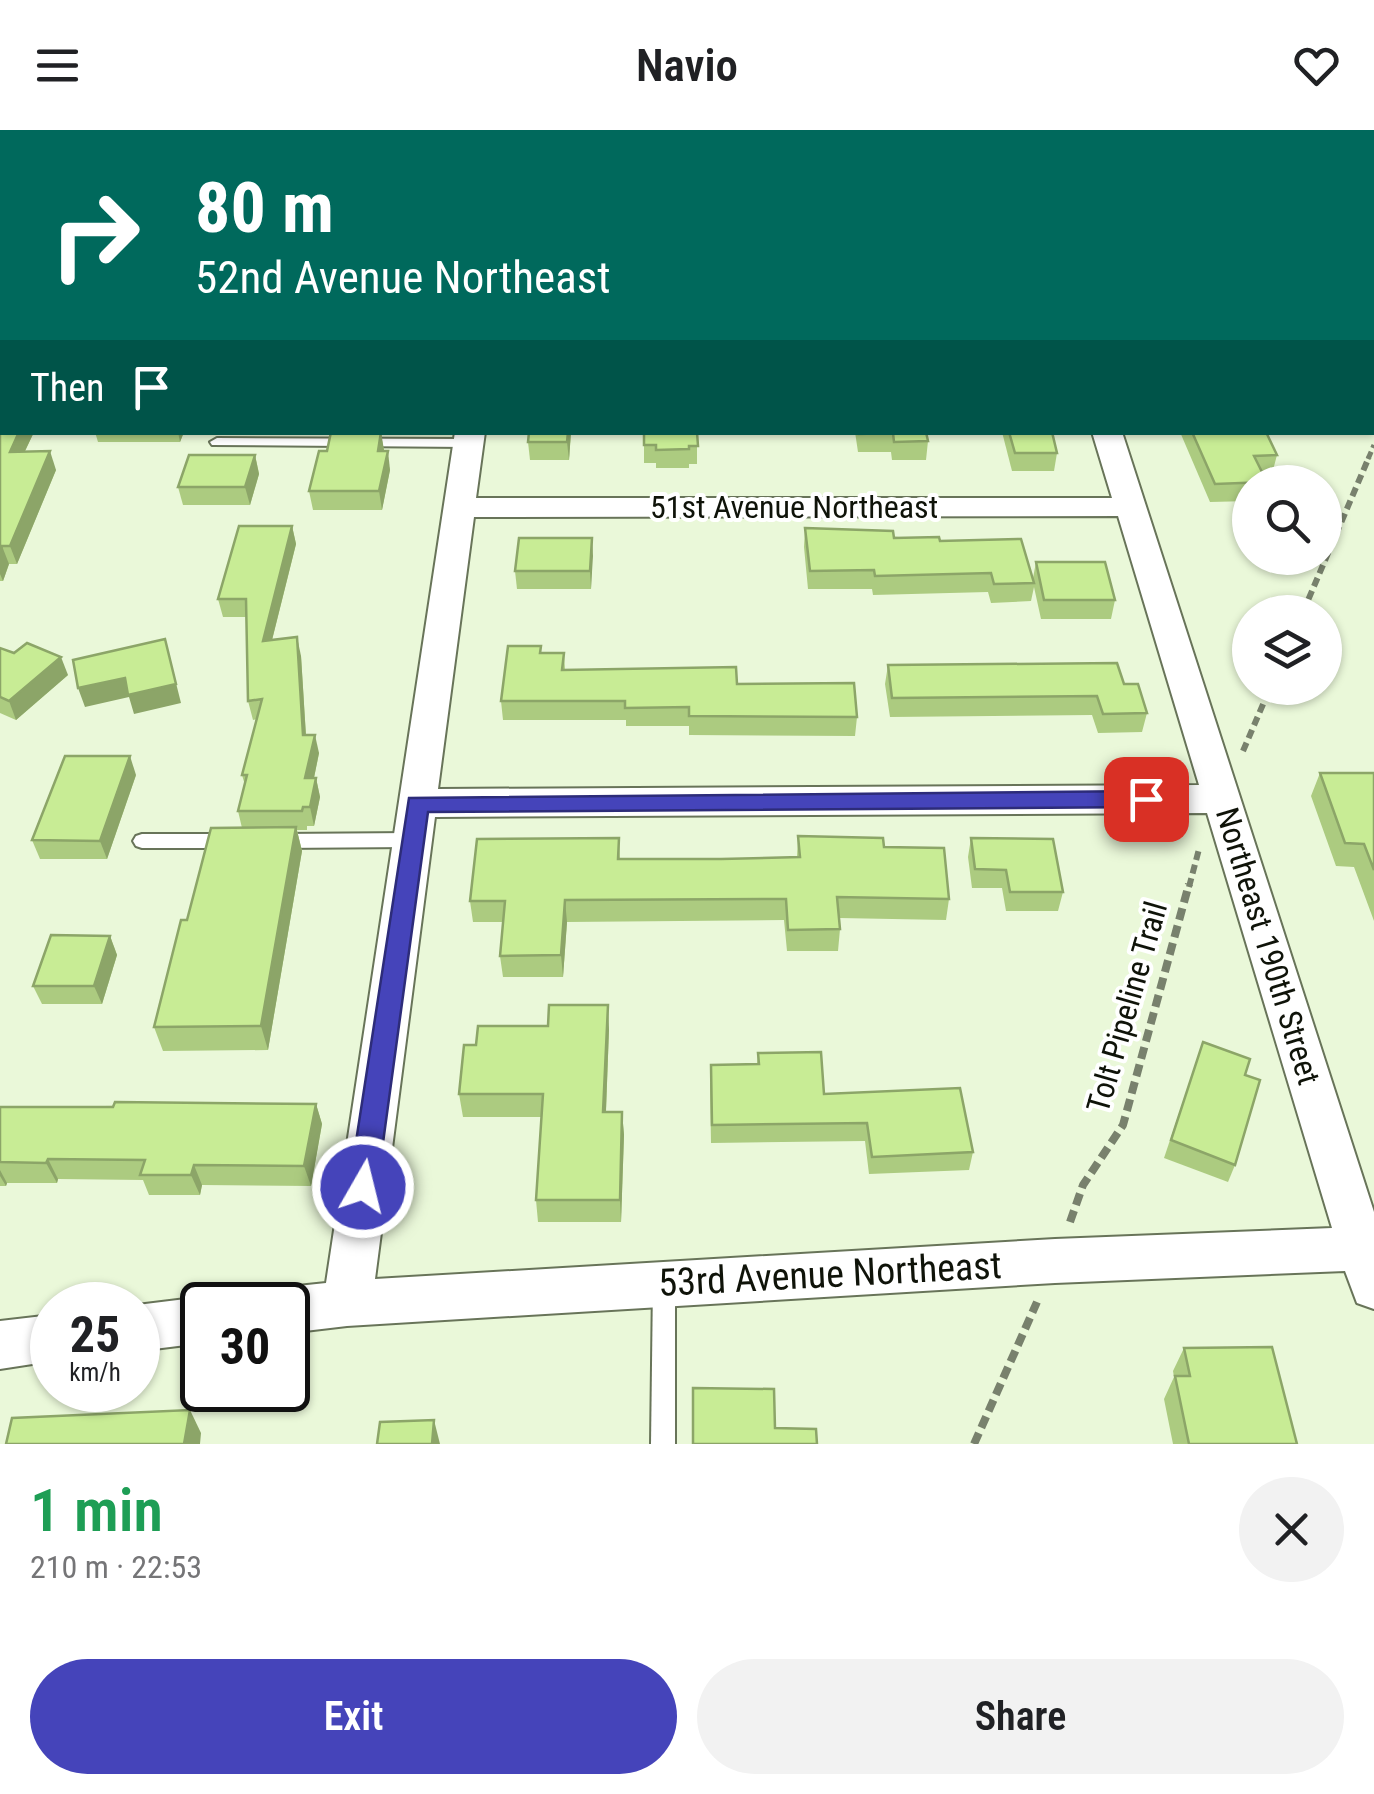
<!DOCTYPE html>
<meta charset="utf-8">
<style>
body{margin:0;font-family:"Roboto Condensed",sans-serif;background:#f2f2f2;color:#202124;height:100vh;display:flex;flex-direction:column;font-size:38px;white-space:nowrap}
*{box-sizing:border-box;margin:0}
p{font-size:32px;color:#757577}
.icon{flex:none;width:55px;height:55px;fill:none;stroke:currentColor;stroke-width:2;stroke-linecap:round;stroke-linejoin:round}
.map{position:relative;height:1314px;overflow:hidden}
.details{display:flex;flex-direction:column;background:#fff;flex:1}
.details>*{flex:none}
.top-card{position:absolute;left:0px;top:0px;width:1375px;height:305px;box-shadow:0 2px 8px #0004;background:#00695c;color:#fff;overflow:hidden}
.tools{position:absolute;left:1232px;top:335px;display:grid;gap:20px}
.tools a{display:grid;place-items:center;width:110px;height:110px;border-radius:50%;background:#fff;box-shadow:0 2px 8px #0004;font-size:50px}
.speed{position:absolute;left:30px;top:1152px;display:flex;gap:20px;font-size:50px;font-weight:700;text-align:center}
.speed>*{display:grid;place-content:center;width:130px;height:130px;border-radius:50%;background:#fff;box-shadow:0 2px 8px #0004;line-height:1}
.speed small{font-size:25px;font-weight:400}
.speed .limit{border:5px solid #111;border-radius:15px;background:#fff;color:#111}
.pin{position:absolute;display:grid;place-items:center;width:85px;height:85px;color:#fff;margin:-42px;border-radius:20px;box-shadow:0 5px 15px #0006}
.me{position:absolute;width:110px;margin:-55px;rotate:8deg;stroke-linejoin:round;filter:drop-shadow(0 0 8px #0008)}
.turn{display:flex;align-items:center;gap:35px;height:210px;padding:0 30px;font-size:45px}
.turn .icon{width:130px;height:130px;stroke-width:2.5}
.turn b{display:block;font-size:70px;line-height:85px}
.then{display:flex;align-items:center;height:95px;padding:0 30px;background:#0003;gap:20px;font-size:38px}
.round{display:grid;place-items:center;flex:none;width:105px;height:105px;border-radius:52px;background:#f2f2f2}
.summary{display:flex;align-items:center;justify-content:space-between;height:170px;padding:0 30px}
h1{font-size:60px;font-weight:600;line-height:75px;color:#1e9e55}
.button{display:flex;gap:20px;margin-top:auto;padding:20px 30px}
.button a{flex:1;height:115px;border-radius:60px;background:#4544ba;color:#fff;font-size:40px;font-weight:600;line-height:115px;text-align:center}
.button a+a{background:#f2f2f2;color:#202124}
header{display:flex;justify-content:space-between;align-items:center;height:130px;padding:0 30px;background:#fff;font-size:45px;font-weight:600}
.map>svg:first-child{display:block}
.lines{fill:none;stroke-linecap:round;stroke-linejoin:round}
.service-casing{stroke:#687459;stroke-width:4}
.minor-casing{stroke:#687459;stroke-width:4}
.tertiary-casing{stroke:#687459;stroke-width:4}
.path-far2{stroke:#78816d;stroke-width:5;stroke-dasharray:8 4;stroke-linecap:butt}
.path-far1{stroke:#78816d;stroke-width:6;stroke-dasharray:9 5;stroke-linecap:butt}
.path{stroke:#78816d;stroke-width:8;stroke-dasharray:12 6;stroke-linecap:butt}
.service{fill:#fff;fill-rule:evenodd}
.minor{fill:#fff;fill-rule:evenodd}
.tertiary{fill:#fff;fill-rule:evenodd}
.wall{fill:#accb80}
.shaded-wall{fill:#8ca568}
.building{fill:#c8ec95;stroke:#8ca568;stroke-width:2.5}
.route{fill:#4544ba;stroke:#2d2c79;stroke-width:2.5}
.labels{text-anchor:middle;stroke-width:8;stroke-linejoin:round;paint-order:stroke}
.street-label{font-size:32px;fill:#0f1309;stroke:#fff}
.near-street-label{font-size:38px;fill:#0f1309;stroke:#fff}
</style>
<header><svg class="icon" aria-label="menu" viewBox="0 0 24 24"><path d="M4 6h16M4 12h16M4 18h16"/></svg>Navio<svg class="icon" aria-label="heart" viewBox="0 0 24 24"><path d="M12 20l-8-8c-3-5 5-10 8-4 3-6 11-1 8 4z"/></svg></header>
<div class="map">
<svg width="1374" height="1314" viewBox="0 0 1374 1314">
<rect width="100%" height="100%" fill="#eaf8d9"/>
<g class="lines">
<defs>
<g id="service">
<polygon points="217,308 468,309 475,313 468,317 212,315 210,312"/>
<polygon points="413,703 419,705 422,710 419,715 413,717 278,718 272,716 269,711 272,706 278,704"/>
<polygon points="142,704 232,704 238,706 241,711 238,716 232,718 142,718 136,716 133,711 136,706"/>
<polygon points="664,1144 672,1147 675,1154 675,1314 651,1314 653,1154 656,1147"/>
</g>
<g id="minor">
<polygon points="0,80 2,81 2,96 0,96"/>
<path d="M455 302H485L476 368H1112L1092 302H1122L1374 1082V1179L1357 1173 1345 1141 1055 1153 347 1196 288 1203V1175H266L271 1164 288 1157 326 1153ZM1118 386 1199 655 438 659 474 387ZM1207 683 1332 1098 1055 1109 375 1149 435 687Z"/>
<polygon points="202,1167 220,1175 202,1175 202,1213 138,1221 137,1175"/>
<polygon points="52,1185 52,1231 0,1239 0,1191"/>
</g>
<g id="tertiary">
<polygon points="898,0 932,0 934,2 900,2"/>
<polygon points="1372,120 1374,121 1374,141 1372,141"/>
</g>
</defs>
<use href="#service" class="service-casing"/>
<use href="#minor" class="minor-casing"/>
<use href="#tertiary" class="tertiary-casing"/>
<polyline class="path-far2" points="1368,329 1374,315"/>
<g class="path-far1">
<polyline points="1303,482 1369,327"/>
<polyline points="1243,621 1270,558"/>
<polyline points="1189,757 1199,719"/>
</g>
<g class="path">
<polyline points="1070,1092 1083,1055 1123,995 1189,754"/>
<polyline points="974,1314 1037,1172"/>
</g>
<use href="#service" class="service"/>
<use href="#minor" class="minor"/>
<use href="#tertiary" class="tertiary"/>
</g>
<g class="wall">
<polygon points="2,159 2,223 0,223 0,164"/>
<polygon points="0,254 34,302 25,321 56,340 17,434 9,434 3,451 0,451"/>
<polygon points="95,302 184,302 180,312 98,312"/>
<polygon points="331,302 387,302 386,305 381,305 384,321 390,340 382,380 313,380 309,361 327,321"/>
<polygon points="571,302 569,330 530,330 528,312"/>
<polygon points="644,302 697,302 697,334 689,334 689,338 656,338 656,333 644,333"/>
<polygon points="855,302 926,302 928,311 926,330 892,330 891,322 858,322"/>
<polygon points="1002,302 1052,302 1057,323 1054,341 1012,341"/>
<polygon points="1180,302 1266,302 1277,325 1272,344 1263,344 1250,352 1250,371 1210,372"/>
<polygon points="255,325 259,344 250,375 183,375 178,357"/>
<polygon points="292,396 296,414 272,510 301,526 306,605 319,623 314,648 316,648 320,667 314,696 307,696 307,700 297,700 302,721 268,920 163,921 154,897 187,790 242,698 238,681 245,655 242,645 257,589 253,590 248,571 246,487 223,487 218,469"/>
<polygon points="805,398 940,411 1033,448 1036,432 1115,470 1111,489 1041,489 1034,457 1031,471 991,473 988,462 873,465 872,459 808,459 804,417"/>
<polygon points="592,408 591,459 517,459 515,441"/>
<polygon points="0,518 68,545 16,590 0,583"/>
<polygon points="542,523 564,523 565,540 737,554 857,587 855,606 689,605 689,596 626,596 626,590 503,590 501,571"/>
<polygon points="888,535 1124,554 1147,583 1142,602 1098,603 1092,585 890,587 885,554"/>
<polygon points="1320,643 1374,643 1374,791 1354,737 1336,736 1311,666"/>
<polygon points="136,645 107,729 40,729 32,710"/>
<polygon points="798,706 884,717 949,769 946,790 839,788 840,799 838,821 787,821 784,790 567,792 563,847 503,847 500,826 503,792 473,792 470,771 619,708 620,729 721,729 797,727"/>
<polygon points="971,708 1063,762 1058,781 1006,781 1002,758 972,758 968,727"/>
<polygon points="110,806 117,825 102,874 42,874 33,856"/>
<polygon points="609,899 606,982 622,982 624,1005 621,1092 538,1092 536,1070 541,987 463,987 459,964 476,915"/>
<polygon points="1203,912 1245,945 1235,1035 1228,1052 1164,1028"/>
<polygon points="758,923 824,964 973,1022 969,1040 869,1044 865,1011 711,1013 710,953 757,934"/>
<polygon points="316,974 322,994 311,1056 202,1055 200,1065 149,1065 143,1050 58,1049 57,1053 7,1053 6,1056 0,1056 0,977"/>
<polygon points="1184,1218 1297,1314 1173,1314 1164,1269 1174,1247 1173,1241"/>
</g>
<g class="shaded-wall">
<polygon points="19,302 34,302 16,340 10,322"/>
<polygon points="178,302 184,302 180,312"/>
<polygon points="381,302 384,320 381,340 378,321"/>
<polygon points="568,302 571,302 569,330 567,312"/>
<polygon points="50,321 56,340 17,434 10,416"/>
<polygon points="388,321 390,340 382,380 379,361"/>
<polygon points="255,325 259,344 250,375 245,357"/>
<polygon points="292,396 296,414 267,530 263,511"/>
<polygon points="592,408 593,426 591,459 590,441"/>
<polygon points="2,416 9,434 3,451 0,444 0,422"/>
<polygon points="297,507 301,526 307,623 303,605"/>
<polygon points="165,509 181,573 134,584 129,567 85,577 78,558 125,548"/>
<polygon points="61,527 68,545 16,590 9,571"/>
<polygon points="315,605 319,623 310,667 305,648"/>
<polygon points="130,626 136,645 107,729 100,711"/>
<polygon points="316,648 320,667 314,696 310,677"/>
<polygon points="296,697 302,721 268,920 261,896"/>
<polygon points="565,770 567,792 563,847 561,825"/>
<polygon points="110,806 117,825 102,874 94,856"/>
<polygon points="608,875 609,899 605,1005 603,982"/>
<polygon points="316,974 322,994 311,1056 304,1036"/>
<polygon points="622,982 624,1005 621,1092 620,1070"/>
<polygon points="48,1029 58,1049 57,1053 46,1033"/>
<polygon points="194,1035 202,1055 200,1065 191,1045"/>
<polygon points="0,1040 7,1053 6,1056 0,1046"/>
<polygon points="190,1280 201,1303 200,1314 184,1314"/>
<polygon points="434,1290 440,1314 432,1314"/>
</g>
<g class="building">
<polygon points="392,0 570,0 577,2 392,2"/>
<polygon points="2,159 2,205 0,205 0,164"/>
<polygon points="0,254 2,254 2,302 19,302 10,322 50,321 10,416 2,416 0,422"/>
<polygon points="331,302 381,302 378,321 388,321 379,361 309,361 319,321 327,321"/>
<polygon points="529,302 568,302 567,312 528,312"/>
<polygon points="644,302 697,302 698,316 689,316 689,319 656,320 656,315 644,315"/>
<polygon points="859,302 926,302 928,311 894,312 893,303 859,304"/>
<polygon points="1009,302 1052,302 1057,323 1015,323"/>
<polygon points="1192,302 1266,302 1277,325 1254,326 1267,352 1215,354"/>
<polygon points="189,325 255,325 245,357 178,357"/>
<polygon points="239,396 292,396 263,511 297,507 303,605 315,605 305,648 316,648 310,677 303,677 302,681 238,681 247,645 242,645 262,569 248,571 246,469 218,469"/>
<polygon points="805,398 893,401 894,408 939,407 940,411 1021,409 1034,453 994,454 991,443 875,446 874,440 810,441"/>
<polygon points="519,408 592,408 590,441 515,441"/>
<polygon points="1036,432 1105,432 1115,470 1044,470"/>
<polygon points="165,509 176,554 128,565 125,548 78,558 73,530"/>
<polygon points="27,513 61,527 9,571 0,567 0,518 14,523"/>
<polygon points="508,516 541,516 540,523 564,523 562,540 736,537 737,554 854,553 857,587 689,586 689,577 625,578 625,571 501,571"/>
<polygon points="1117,533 1124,554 1138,554 1147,583 1103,584 1097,566 892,568 888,535"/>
<polygon points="65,626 130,626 100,711 32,710"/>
<polygon points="1320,643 1374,643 1374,740 1364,714 1345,713"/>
<polygon points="296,697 261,896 154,897 181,790 187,790 211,698"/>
<polygon points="798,706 883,708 884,717 944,718 949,769 837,767 840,799 788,800 786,769 565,770 561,825 500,826 505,771 470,771 477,709 619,708 618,729 721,729 800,727"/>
<polygon points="971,708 1053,709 1063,762 1010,762 1006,740 975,739"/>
<polygon points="51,805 110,806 94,856 33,856"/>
<polygon points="549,875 608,875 603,982 622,982 620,1070 536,1070 543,964 459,964 464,915 476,915 478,896 548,896"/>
<polygon points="1203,912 1250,929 1245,945 1260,950 1235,1035 1171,1010"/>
<polygon points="821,922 824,964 960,958 973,1022 872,1027 867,993 712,995 711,935 759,934 758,923"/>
<polygon points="115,972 316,974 304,1036 194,1035 191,1045 140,1045 145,1030 48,1029 46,1033 0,1032 0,977 113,977"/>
<polygon points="1272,1217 1297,1314 1189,1314 1175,1246 1190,1246 1184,1218"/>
<polygon points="693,1258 774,1259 775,1298 816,1299 817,1314 693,1314"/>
<polygon points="190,1280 184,1314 6,1314 12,1288"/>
<polygon points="434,1290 432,1314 377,1314 380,1292"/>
</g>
<polygon class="route" points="1146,661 1157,669 1146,677 428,682 377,1057 373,1066 363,1070 353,1066 349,1057 409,668"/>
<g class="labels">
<g class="street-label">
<text x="794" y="388">51st Avenue Northeast</text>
<text transform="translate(1268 816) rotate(73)" y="11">Northeast 190th Street</text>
<text transform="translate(1127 877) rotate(-74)" y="11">Tolt Pipeline Trail</text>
</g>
<g class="near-street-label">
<text transform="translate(830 1144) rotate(-3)" y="13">53rd Avenue Northeast</text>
</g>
</g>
</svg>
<div class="tools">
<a><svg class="icon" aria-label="search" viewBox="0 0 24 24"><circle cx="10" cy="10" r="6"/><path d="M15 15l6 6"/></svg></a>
<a><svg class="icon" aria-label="layers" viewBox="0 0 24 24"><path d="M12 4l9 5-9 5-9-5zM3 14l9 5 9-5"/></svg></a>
</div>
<div class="speed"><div>25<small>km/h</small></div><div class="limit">30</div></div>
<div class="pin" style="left:1146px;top:669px;background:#d93025"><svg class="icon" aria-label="arrive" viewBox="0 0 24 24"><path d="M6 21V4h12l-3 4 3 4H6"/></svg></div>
<svg class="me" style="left:363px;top:1057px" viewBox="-20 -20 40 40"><circle r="17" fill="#4544ba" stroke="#fff" stroke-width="3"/><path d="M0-11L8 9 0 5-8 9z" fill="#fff"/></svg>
<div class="top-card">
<div class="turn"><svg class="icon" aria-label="right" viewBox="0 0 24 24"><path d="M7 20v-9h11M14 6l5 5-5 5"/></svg><div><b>80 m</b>52nd Avenue Northeast</div></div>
<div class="then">Then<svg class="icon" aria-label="arrive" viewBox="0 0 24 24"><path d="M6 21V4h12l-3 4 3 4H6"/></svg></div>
</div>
</div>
<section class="details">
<div class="summary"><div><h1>1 min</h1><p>210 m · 22:53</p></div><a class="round"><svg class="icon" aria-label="close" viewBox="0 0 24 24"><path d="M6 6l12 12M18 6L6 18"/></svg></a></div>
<div class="button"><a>Exit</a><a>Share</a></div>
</section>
